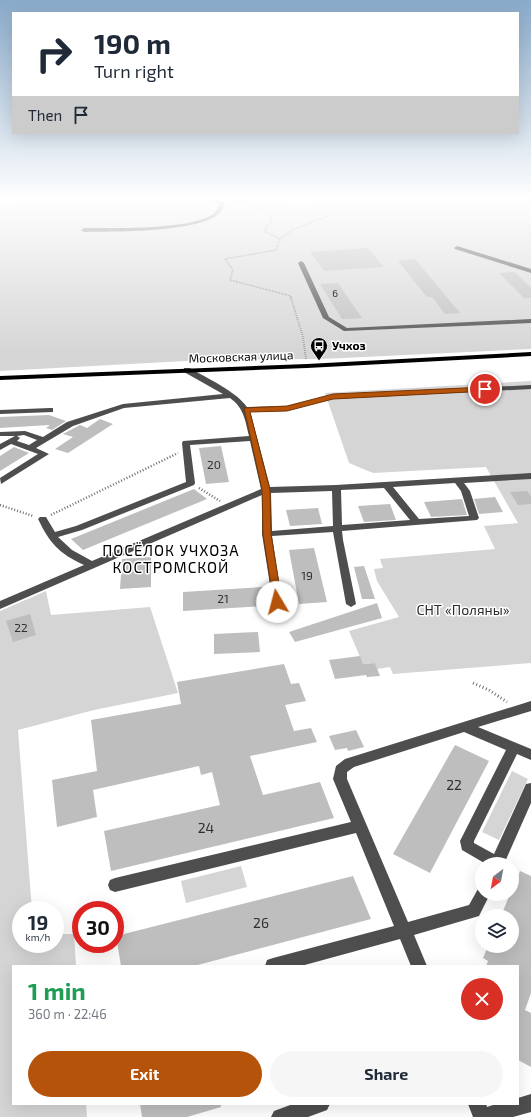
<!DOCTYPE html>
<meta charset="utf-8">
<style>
body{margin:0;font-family:"Exo 2",sans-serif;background:#f6f6f7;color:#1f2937;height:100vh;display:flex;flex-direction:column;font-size:15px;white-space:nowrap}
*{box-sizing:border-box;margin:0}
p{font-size:13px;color:#747a83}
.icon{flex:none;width:22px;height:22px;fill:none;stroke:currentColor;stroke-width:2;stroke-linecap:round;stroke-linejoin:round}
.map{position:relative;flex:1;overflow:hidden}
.details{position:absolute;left:12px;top:965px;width:507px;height:140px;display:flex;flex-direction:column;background:#fff;border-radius:0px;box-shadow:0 4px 16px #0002}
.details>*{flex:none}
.hud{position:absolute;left:12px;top:12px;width:507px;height:122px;border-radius:0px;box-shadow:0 4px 16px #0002;background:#fff;color:#1f2937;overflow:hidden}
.needle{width:26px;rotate:212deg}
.buttons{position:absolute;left:475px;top:857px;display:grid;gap:8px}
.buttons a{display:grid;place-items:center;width:44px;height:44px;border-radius:50%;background:#fff;box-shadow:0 4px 16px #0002;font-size:20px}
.speed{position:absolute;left:12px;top:901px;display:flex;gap:8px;font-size:20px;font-weight:700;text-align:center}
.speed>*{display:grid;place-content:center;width:52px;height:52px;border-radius:50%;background:#fff;box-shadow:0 4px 16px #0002;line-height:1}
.speed small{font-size:10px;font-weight:400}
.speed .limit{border:6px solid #d22;background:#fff;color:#111}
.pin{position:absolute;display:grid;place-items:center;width:34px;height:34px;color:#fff;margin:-17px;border:2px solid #fff;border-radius:50%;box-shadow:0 1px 4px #0007}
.me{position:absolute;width:44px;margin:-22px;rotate:352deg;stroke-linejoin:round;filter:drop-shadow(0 0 3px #0008)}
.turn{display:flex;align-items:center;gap:14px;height:84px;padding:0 16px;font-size:18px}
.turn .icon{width:52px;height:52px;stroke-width:2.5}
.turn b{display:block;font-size:28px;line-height:34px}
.then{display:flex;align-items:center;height:38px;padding:0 16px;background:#0003;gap:8px;font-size:15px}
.round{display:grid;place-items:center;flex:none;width:42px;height:42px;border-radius:21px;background:#f6f6f7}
.summary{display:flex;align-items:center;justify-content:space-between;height:68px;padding:0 16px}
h1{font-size:24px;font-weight:700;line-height:30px;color:#1e9e55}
.action{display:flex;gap:8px;margin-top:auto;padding:8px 16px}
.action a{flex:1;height:46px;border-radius:24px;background:#b45309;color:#fff;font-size:16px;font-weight:700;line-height:46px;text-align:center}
.action a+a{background:#f6f6f7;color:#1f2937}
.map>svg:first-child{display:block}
.green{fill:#d5d5d5}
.building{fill:#bebebe}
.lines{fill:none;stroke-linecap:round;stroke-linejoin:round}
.path-far3{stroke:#707070;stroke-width:1.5;stroke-dasharray:0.5 1;stroke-linecap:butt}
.path-far2{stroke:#707070;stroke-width:2;stroke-dasharray:0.5 1.5;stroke-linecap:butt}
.path-far1{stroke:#707070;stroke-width:2.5;stroke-dasharray:1 2;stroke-linecap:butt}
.path{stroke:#707070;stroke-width:3;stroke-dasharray:1 2.5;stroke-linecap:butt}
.minor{fill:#4e4e4e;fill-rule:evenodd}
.major{fill:#000;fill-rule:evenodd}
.route{fill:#b45309;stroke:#753606}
.labels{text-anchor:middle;stroke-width:3;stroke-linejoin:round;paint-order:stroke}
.far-number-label{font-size:10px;fill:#303030}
.far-poi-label{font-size:12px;font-weight:bold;fill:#000;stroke:#fff;text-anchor:start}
.far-street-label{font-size:12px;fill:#000;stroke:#fff}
.number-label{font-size:12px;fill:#303030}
.park-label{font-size:14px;fill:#2c2c2c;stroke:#fff}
.near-number-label{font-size:14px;fill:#303030}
.neighbourhood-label{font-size:15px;letter-spacing:1px;fill:#000;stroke:#fff}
</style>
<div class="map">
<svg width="531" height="1117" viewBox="0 0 531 1117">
<rect width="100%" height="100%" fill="#fff"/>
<g class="green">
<polygon points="35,198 261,198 306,203 328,198 531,198 531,349 322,359 204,360 0,371 0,204"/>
<polygon points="531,381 531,663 393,674 390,667 377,669 375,663 363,664 349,631 399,617 377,581 374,569 383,568 380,559 495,549 484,526 518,523 486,467 373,473 349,463 325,393"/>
<polygon points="46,591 51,615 150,607 178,693 94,710 18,730 32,910 21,910 21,944 55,944 55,934 74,934 76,966 13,966 13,1104 86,1104 87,1117 0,1117 0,611"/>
<polygon points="512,771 528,779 499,840 482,832"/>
<polygon points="241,866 247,887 186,903 181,881"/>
</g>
<g class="building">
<polygon points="368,248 384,267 324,271 310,252"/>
<polygon points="415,259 460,313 445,314 432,297 427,297 398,261"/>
<polygon points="515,272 531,288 531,298 524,298 499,273"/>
<polygon points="338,283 362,318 342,319 320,284"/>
<polygon points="49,415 66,421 52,430 46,428 50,425 0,428 0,417"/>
<polygon points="100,419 113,424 68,453 55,449 73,437 63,434 80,425 87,428"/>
<polygon points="221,446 229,482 206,484 199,448"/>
<polygon points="14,447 29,453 0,471 0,456"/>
<polygon points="194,489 207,499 83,550 71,539"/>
<polygon points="527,491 531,496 531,504 518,505 510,492"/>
<polygon points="495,497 503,512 479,514 474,499"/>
<polygon points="462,499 467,515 431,517 424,502"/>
<polygon points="390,504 396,520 364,522 358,506"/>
<polygon points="318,508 322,524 290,526 286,510"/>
<polygon points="314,548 327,602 299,604 289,550"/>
<polygon points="151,557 151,587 120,589 122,559"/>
<polygon points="364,566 375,599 362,599 354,567"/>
<polygon points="262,587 265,606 183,611 183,592"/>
<polygon points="377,603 382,618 295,642 289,632"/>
<polygon points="30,614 36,635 13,642 6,621"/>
<polygon points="258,632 260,652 214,654 214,634"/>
<polygon points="360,656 363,664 375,663 380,676 367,677 366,675 335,679 329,660"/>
<polygon points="284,664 291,684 299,683 306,701 285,705 294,731 311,728 317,742 250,756 263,795 320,782 334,818 111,871 104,831 220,805 212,772 201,775 199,766 93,790 97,817 57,827 52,780 97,771 91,720 181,704 177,682"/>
<polygon points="356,730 364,747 348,751 347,748 335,750 329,736"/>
<polygon points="455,745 489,761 430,873 393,854"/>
<polygon points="520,871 531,876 531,993 525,1010 531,1013 531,1067 518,1060 518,966 486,966 488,961 483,958 488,946 512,946 512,916 501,916 510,894 512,894"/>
<polygon points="353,876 371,919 194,966 121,966 116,936"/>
<polygon points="140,1104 221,1104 221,1107 187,1117 142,1117"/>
</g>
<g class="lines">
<g class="path-far3">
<polyline points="243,198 270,215 271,221 265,229 266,232 280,239 276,250 225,259 233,270 230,280 291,296 291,299"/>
<polyline points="229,202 249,202"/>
<polyline points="280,239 292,230 330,215"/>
</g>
<polyline class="path-far2" points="291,298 303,337 306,359"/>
<g class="path-far1">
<polyline points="199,488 220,501"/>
<polyline points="0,505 33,516"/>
<polyline points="51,515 178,453"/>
</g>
<polyline class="path" points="473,683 489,690 507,702"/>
<g class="minor">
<path d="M209 198H214L224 202C228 235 106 231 84 232L81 230 84 228C112 228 192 230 213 214 217 211 218 208 219 204Z"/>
<polygon points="457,246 531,269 531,273 455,249 454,248"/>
<polygon points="301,261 304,263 329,317 347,328 531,319 531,323 344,331 323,318 298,263"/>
<path d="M184 368H190C206 378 236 391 247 407L287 406 333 395 531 385V389L333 399 287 410 250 411 270 487 336 485 531 473V479L464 483 470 491 479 518 477 520 342 531 343 540 356 604 351 607 346 604 333 532 272 536 282 602 277 605 273 604 262 534V495L0 609V601L84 565C58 553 50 543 38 519L40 517H46L55 532 76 526 186 482 182 443 183 441 249 436C245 420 244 408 230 398L124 408 73 426 36 448 49 454 1 484 0 478 38 454 11 444 0 450V444L15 436H0V432L25 431 43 437 67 422 123 404 223 394 184 372ZM24 435 37 440 29 445 17 441 20 438 17 436ZM250 441 261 489 92 561 72 550 58 537 82 530 194 485 195 483 190 445ZM455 483 461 491 469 516 419 519 393 487ZM384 488 410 520 342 525 341 490ZM332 491 333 526 272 531 271 493Z"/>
<polygon points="50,408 53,408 53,412 0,414 0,410"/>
<polygon points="531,701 531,711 478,727 531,749 531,760 517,754 474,841 474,843 494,854 526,784 531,783 531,803 504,864 486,864 462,850 460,841 506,750 464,732 354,767 347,772 347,779 408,922 469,905 478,889 482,888 482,894 490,894 479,916 414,935 427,966 411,966 400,939 301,966 265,966 267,960 273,958 394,926 356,833 115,892 110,890 108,885 110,880 115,878 351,822 333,779 336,766 345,759"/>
<polygon points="531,1094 531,1112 513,1117 473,1117 468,1104 486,1104 487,1107 496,1104 518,1104 518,1098"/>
<polygon points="293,1104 330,1104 327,1110 308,1117 271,1117 274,1111"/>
</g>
<polygon class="major" points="531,352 531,356 307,368 0,380 0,376 307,364"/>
</g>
<linearGradient id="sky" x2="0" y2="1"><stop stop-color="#89aaca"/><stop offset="0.56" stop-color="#fff"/><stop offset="1" stop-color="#fff" stop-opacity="0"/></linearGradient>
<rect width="531" height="354" fill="url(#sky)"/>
<polygon class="route" points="485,387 489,389 488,391 333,399 287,411 250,412 270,490 271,534 282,602 281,605 274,605 263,534 262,490 244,408 287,406 333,394"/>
<defs>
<symbol id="bus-pin" viewBox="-11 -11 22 30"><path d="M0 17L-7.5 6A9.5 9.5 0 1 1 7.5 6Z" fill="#000" stroke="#fff"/><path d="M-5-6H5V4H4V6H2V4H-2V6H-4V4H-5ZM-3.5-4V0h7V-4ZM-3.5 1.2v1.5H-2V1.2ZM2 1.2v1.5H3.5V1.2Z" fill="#fff"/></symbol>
</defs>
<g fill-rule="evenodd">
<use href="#bus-pin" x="309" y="336" width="20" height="27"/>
</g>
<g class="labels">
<g class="far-number-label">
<text x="335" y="297">6</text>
</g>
<g class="far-poi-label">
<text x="332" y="350">Учхоз</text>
</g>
<g class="far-street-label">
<text transform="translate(241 357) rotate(-2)" y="4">Московская улица</text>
</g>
<g class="number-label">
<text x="214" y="469">20</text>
<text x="307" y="580">19</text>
<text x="223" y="603">21</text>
<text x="21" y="632">22</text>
</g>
<g class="park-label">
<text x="463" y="615">СНТ «Поляны»</text>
</g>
<g class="near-number-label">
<text x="454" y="790">22</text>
<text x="206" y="833">24</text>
<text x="261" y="928">26</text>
</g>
<g class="neighbourhood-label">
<text x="171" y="556">ПОСЁЛОК УЧХОЗА<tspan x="171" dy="17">КОСТРОМСКОЙ</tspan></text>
</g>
</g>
</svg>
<div class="buttons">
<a><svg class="needle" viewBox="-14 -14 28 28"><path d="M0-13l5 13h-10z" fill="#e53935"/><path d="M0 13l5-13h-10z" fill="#747a83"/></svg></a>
<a><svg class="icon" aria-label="layers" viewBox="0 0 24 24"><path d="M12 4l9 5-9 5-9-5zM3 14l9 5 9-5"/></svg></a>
</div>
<div class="speed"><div>19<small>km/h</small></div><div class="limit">30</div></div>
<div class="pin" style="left:485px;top:389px;background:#d93025"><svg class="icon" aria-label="arrive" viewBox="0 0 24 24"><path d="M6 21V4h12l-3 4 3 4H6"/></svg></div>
<svg class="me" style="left:277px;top:602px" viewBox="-20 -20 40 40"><circle r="19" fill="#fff"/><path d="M0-13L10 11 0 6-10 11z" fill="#b45309"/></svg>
<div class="hud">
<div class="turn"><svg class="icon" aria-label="right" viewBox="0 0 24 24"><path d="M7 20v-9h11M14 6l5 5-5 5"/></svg><div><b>190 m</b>Turn right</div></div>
<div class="then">Then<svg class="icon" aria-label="arrive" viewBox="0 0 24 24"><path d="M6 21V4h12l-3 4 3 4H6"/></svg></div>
</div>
<section class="details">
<div class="summary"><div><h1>1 min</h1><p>360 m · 22:46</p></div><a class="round" style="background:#d93025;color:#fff"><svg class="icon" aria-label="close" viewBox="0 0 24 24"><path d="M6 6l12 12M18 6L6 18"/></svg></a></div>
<div class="action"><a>Exit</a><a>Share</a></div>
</section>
</div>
